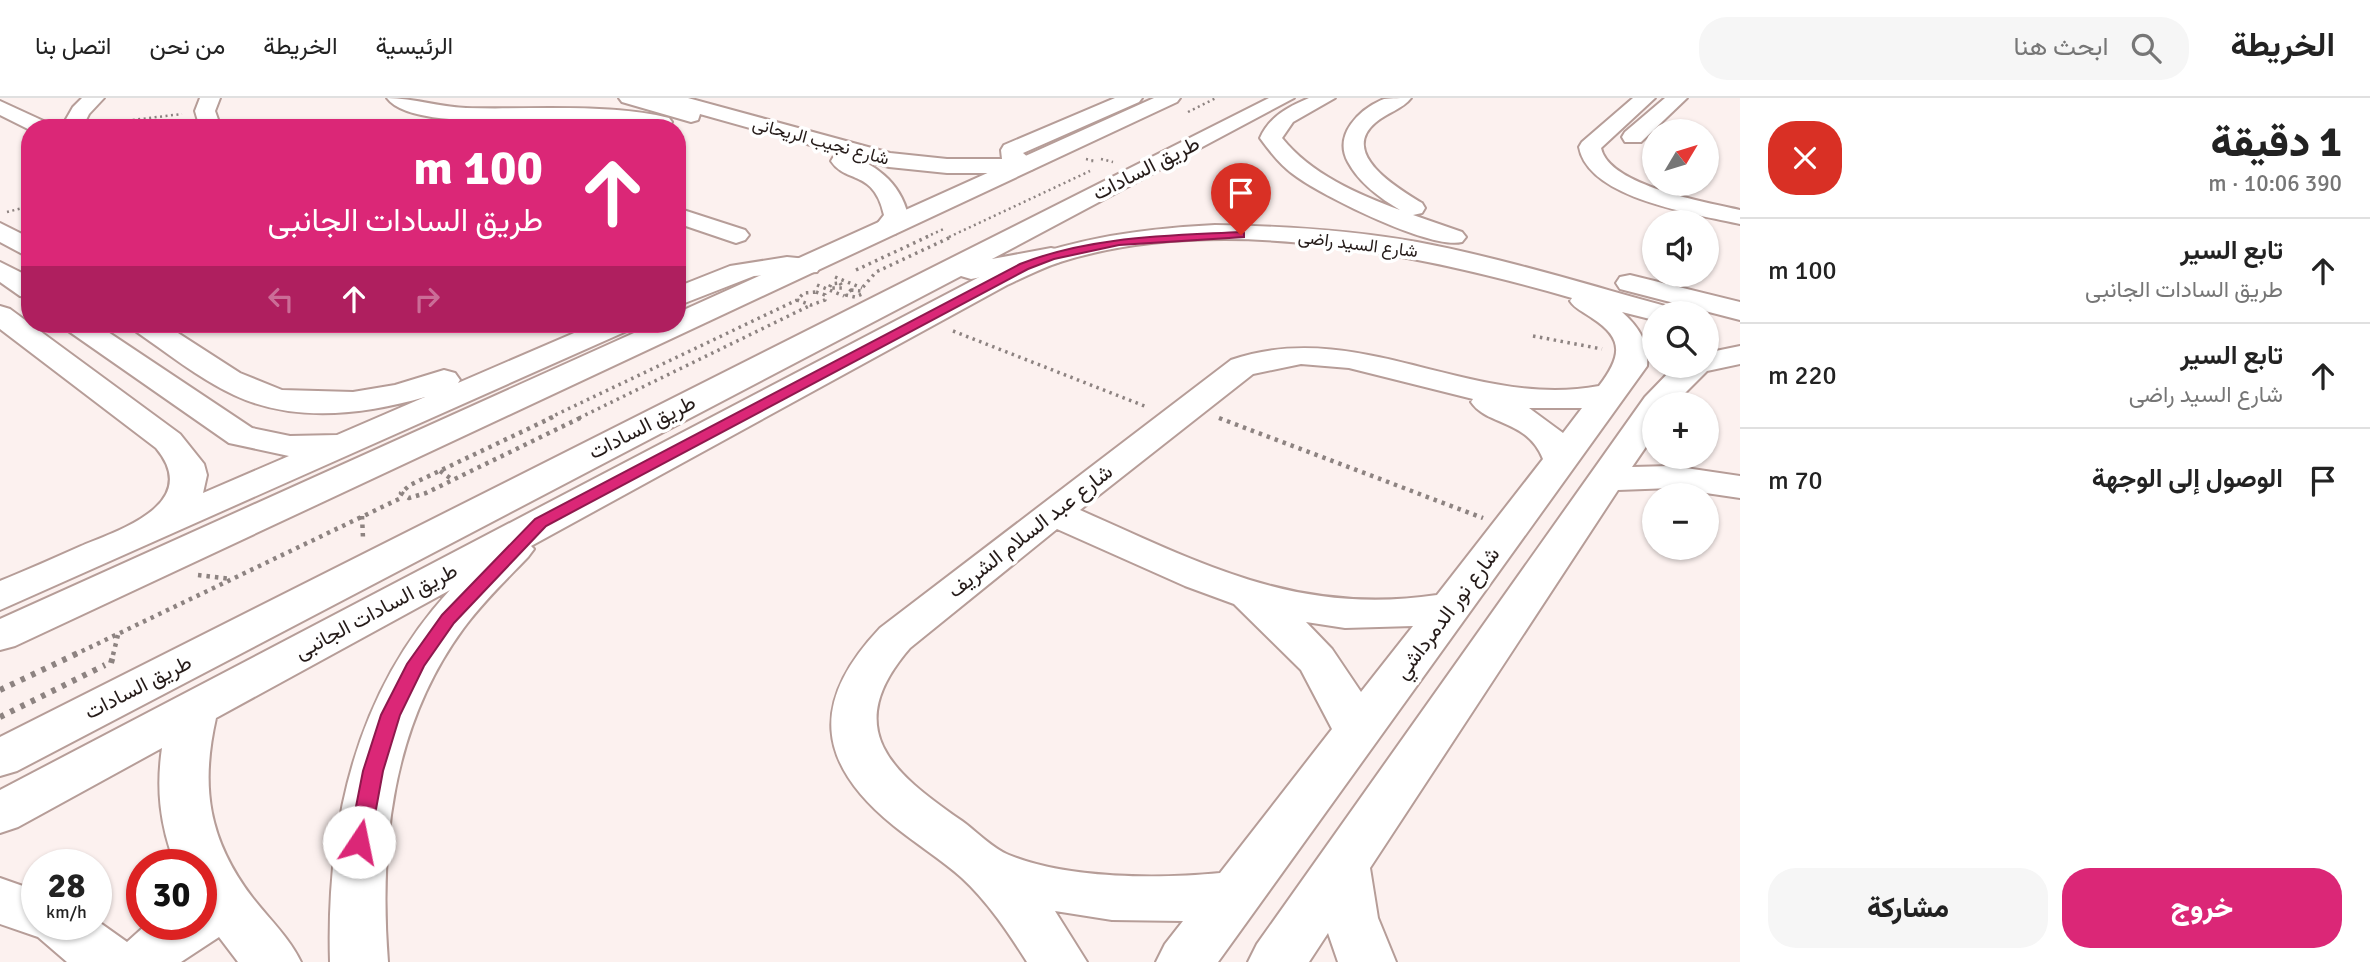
<!DOCTYPE html>
<html lang="ar">
<meta charset="utf-8">
<style>
body{margin:0;font-family:Signika,Vazirmatn,sans-serif;background:#f6f6f6;color:#222;direction:rtl;height:100vh;display:flex;flex-direction:column;font-size:26px;white-space:nowrap}
*{box-sizing:border-box;margin:0}
p{font-size:23px;color:#767676}
.icon{flex:none;width:38px;height:38px;fill:none;stroke:currentColor;stroke-width:2;stroke-linecap:round;stroke-linejoin:round}
.map{position:relative;flex:1;overflow:hidden;direction:ltr}
.side{display:flex;flex-direction:column;background:#fff;width:630px}
.side>*{flex:none}
.banner{position:absolute;left:21px;top:21px;width:665px;height:214px;border-radius:28px;box-shadow:0 2px 5px #0004;direction:rtl;background:#db2777;color:#fff;overflow:hidden}
.needle{width:46px;rotate:52deg}
.controls{position:absolute;left:1642px;top:21px;display:grid;gap:14px}
.controls a{display:grid;place-items:center;width:77px;height:77px;border-radius:50%;background:#fff;box-shadow:0 2px 5px #0004;font-size:35px}
.speed{position:absolute;left:21px;top:751px;display:flex;gap:14px;font-size:35px;font-weight:700;text-align:center}
.speed>*{display:grid;place-content:center;width:91px;height:91px;border-radius:50%;background:#fff;box-shadow:0 2px 5px #0004;line-height:1}
.speed small{font-size:18px;font-weight:400}
.speed .limit{border:10px solid #d22;background:#fff;color:#111}
.pin{position:absolute;display:grid;place-items:center;width:60px;height:60px;color:#fff;margin:-72px -30px;border-radius:50% 50% 50% 0;rotate:-45deg;box-shadow:0 0 7px #0007}
.pin .icon{rotate:45deg}
.me{position:absolute;width:77px;margin:-38px;rotate:11deg;stroke-linejoin:round;filter:drop-shadow(0 0 5px #0008)}
.turn{display:flex;align-items:center;gap:24px;height:147px;padding:0 28px;font-size:32px}
.turn .icon{width:91px;height:91px;stroke-width:2.5}
.turn b{display:block;font-size:49px;line-height:60px}
.lanes{display:flex;align-items:center;height:66px;padding:0 28px;background:#0003;justify-content:center;gap:35px;direction:ltr}
.lanes .off{opacity:.35}
.round{display:grid;place-items:center;flex:none;width:74px;height:74px;border-radius:28px;background:#f6f6f6}
.headline{display:flex;align-items:center;justify-content:space-between;height:119px;padding:0 28px}
h1{font-size:42px;font-weight:800;line-height:52px}
.button{display:flex;gap:14px;margin-top:auto;padding:14px 28px}
.button a{flex:1;height:80px;border-radius:28px;background:#db2777;color:#fff;font-size:28px;font-weight:800;line-height:80px;text-align:center}
.button a+a{background:#f6f6f6;color:#222}
ul{padding:0;list-style:none}
li{display:flex;align-items:center;gap:21px;height:105px;padding:0 28px;border-top:2px solid #e0e0e0}
li div{flex:1}
li b{display:block;font-size:26px}
li em{font-style:normal}
header{display:flex;align-items:center;gap:42px;box-sizing:border-box;height:98px;padding:0 35px;background:#fff;border-bottom:2px solid #e0e0e0}
header strong{font-size:33px}
nav{display:flex;gap:38px;margin-inline-start:auto;font-size:24px}
.search{width:490px;height:63px;background:#f6f6f6;display:flex;align-items:center;gap:18px;box-sizing:border-box;padding:0 24px;border-radius:28px;color:#767676;font-size:26px}
main{display:flex;flex:1;min-height:0}
.map>svg:first-child{display:block}
.lines{fill:none;stroke-linecap:round;stroke-linejoin:round}
.minor-casing{stroke:#b69d98;stroke-width:4}
.major-casing{stroke:#b69d98;stroke-width:4}
.path-far3{stroke:#8d8381;stroke-width:2.5;stroke-dasharray:2 3.5;stroke-linecap:butt}
.path-far2{stroke:#8d8381;stroke-width:3.5;stroke-dasharray:2.5 4.5;stroke-linecap:butt}
.path-far1{stroke:#8d8381;stroke-width:4.5;stroke-dasharray:3.5 5;stroke-linecap:butt}
.path{stroke:#8d8381;stroke-width:6;stroke-dasharray:4.5 7;stroke-linecap:butt}
.minor{fill:#fff;fill-rule:evenodd}
.major{fill:#fff;fill-rule:evenodd}
.route{fill:#db2777;stroke:#8e194d;stroke-width:2}
.labels{text-anchor:middle;stroke-width:7;stroke-linejoin:round;paint-order:stroke}
.far-street-label{font-size:18px;fill:#251b19;stroke:#fff}
.street-label{font-size:21px;fill:#251b19;stroke:#fff}
</style>
<header>
<strong>الخريطة</strong>
<div class="search"><svg class="icon" aria-label="search" viewBox="0 0 24 24"><circle cx="10" cy="10" r="6"/><path d="M15 15l6 6"/></svg>ابحث هنا</div>
<nav><a>الرئيسية</a><a>الخريطة</a><a>من نحن</a><a>اتصل بنا</a></nav>
</header>
<main>
<section class="side">
<div class="headline"><div><h1>1 دقيقة</h1><p>390 m · 10:06</p></div><a class="round" style="background:#d93025;color:#fff"><svg class="icon" aria-label="close" viewBox="0 0 24 24"><path d="M6 6l12 12M18 6L6 18"/></svg></a></div>
<ul>
<li><svg class="icon" aria-label="ahead" viewBox="0 0 24 24"><path d="M12 20V5M6 11l6-6 6 6"/></svg><div><b>تابع السير</b><p>طريق السادات الجانبى</p></div><em>100 m</em></li>
<li><svg class="icon" aria-label="ahead" viewBox="0 0 24 24"><path d="M12 20V5M6 11l6-6 6 6"/></svg><div><b>تابع السير</b><p>شارع السيد راضى</p></div><em>220 m</em></li>
<li><svg class="icon" aria-label="arrive" viewBox="0 0 24 24"><path d="M6 21V4h12l-3 4 3 4H6"/></svg><div><b>الوصول إلى الوجهة</b></div><em>70 m</em></li>
</ul>
<div class="button"><a>خروج</a><a>مشاركة</a></div>
</section>
<div class="map">
<svg width="1740" height="864" viewBox="0 0 1740 864">
<rect width="100%" height="100%" fill="#fcf1ef"/>
<g class="lines">
<defs>
<g id="minor">
<polygon points="82,0 104,0 89,16 82,30 61,30 73,9"/>
<polygon points="200,0 220,0 215,13 221,30 200,30 195,13"/>
<path d="M387 0C414 0 439 9 466 10 528 12 610 5 669 20L672 24 669 28 657 30C621 27 585 24 549 23 514 21 409 30 387 0Z"/>
<polygon points="619,0 688,0 890,55 947,61 1002,61 1001,52 1004,47 1115,0 1142,0 1139,4 1023,55 1036,66 1033,71 1021,75 947,75 889,69 700,16 698,22 691,24 622,4"/>
<path d="M1309 0H1335L1293 24 1282 40C1311 76 1357 96 1400 112 1380 100 1359 85 1348 64 1333 37 1359 11 1384 1 1391 0 1402 0 1411 0 1403 11 1386 15 1375 25 1339 56 1399 91 1422 105L1425 110 1422 115 1413 117 1462 134 1466 139 1462 144C1431 152 1325 99 1297 79 1282 69 1271 55 1260 40 1270 18 1288 9 1309 0Z"/>
<path d="M1633 0H1655L1601 50C1609 88 1706 104 1740 112V126C1696 116 1588 101 1579 49L1582 44Z"/>
<polygon points="1665,0 1687,0 1641,44 1625,44 1622,39 1625,34"/>
<polygon points="0,3 50,26 53,30 30,32 0,17"/>
<path d="M842 56C874 64 900 84 908 117L895 136H877L873 131 884 117C874 71 846 86 831 63L834 58Z"/>
<polygon points="677,110 745,132 749,137 745,142 736,145 677,125"/>
<polygon points="0,125 30,140 30,160 0,144"/>
<path d="M1215 127C1283 128 1350 132 1417 144 1502 160 1585 186 1669 209L1674 215H1654V222L1622 214C1639 229 1649 245 1647 268L1218 864H1156L1165 846 1183 823 1112 822 1055 813 1087 864H1027C1008 834 988 804 962 780 941 761 916 746 894 728 815 664 811 603 880 530L1231 262C1358 218 1471 312 1599 288 1621 259 1625 241 1592 220 1584 214 1575 211 1570 203L1572 200C1416 155 1219 114 1060 164 1042 170 1024 179 1007 187L531 448 534 451 528 459C506 482 482 505 463 531 392 628 379 747 388 864H330C326 728 355 595 450 492L216 620C200 690 209 742 252 799 269 821 289 839 301 864H238L219 839 181 864H67L38 839 0 826V780L37 793V826H96V822L127 844 147 826H201V766H175C160 727 156 691 162 650L18 729 0 735V692L987 175C1062 142 1135 131 1215 127ZM1301 266 1349 270 1473 301 1471 304C1487 328 1527 321 1543 361L1437 497C1298 518 1202 466 1080 412L1253 276ZM1529 310H1582L1563 335ZM1057 431 1185 488 1234 506 1301 572 1332 631 1220 775C1158 781 1067 781 1009 757 993 751 976 733 962 723 891 674 840 631 910 550ZM1306 524 1345 530 1413 528 1361 594 1332 551Z"/>
<polygon points="787,159 817,162 821,168 817,174 754,178 677,208 677,189 730,168"/>
<polygon points="0,164 30,179 30,200 20,198 0,184"/>
<polygon points="1630,177 1740,204 1740,222 1620,191 1616,185 1620,179"/>
<path d="M0 208 10 211 180 336 204 366 207 377 203 395 289 358 229 345 67 232 62 226H96L252 330 290 338 337 337 425 299C363 317 294 325 234 297 198 280 166 254 134 232L129 226H164L240 275 282 292 353 294 395 287 444 272 455 275 460 282 458 285 595 226H634L629 232 0 512V483C27 472 54 460 81 448 119 432 203 406 156 350L0 231Z"/>
<polygon points="1740,248 1740,266 1707,273 1674,306 1654,306 1654,337 1632,369 1672,368 1740,378 1740,400 1672,390 1618,392 1370,770 1378,820 1396,864 1338,864 1328,835 1309,864 1248,864 1257,846 1645,299 1675,268 1706,268 1706,255"/>
</g>
<g id="major">
<polygon points="1154,0 1180,0 1177,4 15,548 0,552 0,521 654,226 677,226 677,215"/>
<polygon points="1269,0 1294,0 992,161 1051,150 1060,152 1064,158 1060,164 971,181 961,178 17,673 0,678 0,639"/>
</g>
</defs>
<use href="#minor" class="minor-casing"/>
<use href="#major" class="major-casing"/>
<g class="path-far3">
<polyline points="1188,14 1216,0"/>
<polyline points="100,26 182,16"/>
<polyline points="1086,61 1095,63 1090,63"/>
<polyline points="1101,61 1113,64"/>
<polyline points="7,114 30,108"/>
<polyline points="926,139 946,130"/>
<polyline points="949,139 1090,73"/>
</g>
<g class="path-far2">
<polyline points="856,172 929,138"/>
<polyline points="835,179 862,190"/>
<polygon points="840,185 843,190 829,190 831,186"/>
<polyline points="817,187 844,198"/>
<polyline points="863,189 876,174 953,138"/>
<polygon points="851,192 861,193 862,196 855,199 846,197"/>
<polygon points="816,194 825,197 825,202 811,207 797,202 804,195"/>
<polyline points="953,233 1147,309"/>
<polyline points="1533,238 1602,251"/>
<polyline points="549,320 797,202"/>
<polyline points="579,320 811,207"/>
</g>
<g class="path-far1">
<polyline points="553,319 410,387 401,395 409,400 426,395 582,319"/>
<polyline points="1219,320 1483,420"/>
<polyline points="440,373 453,382"/>
<polyline points="362,418 363,440"/>
<polyline points="198,477 231,481"/>
<polyline points="74,557 403,399"/>
<polyline points="113,557 118,537"/>
</g>
<g class="path">
<polyline points="111,565 114,555"/>
<polyline points="0,592 78,555"/>
<polyline points="0,619 105,567"/>
</g>
<use href="#minor" class="minor"/>
<use href="#major" class="major"/>
</g>
<path class="route" d="M1241 134 1244 135V139L1119 147 1054 161 1028 171 546 428 454 525 424 568 400 617 383 673 370 744 367 750 359 752 352 750 349 744 363 673 381 617 407 566 442 517 535 421 1020 166C1091 138 1166 138 1241 134Z"/>
<g class="labels">
<g class="far-street-label">
<text transform="translate(821 43) rotate(15)" y="6">شارع نجيب الريحانى</text>
<text transform="translate(1358 146) rotate(7)" y="6">شارع السيد راضى</text>
</g>
<g class="street-label">
<text transform="translate(1146 70) rotate(-27)" y="7">طريق السادات</text>
<text transform="translate(642 329) rotate(-27)" y="7">طريق السادات</text>
<text transform="translate(1030 433) rotate(-38)" y="7">شارع عبد السلام الشريف</text>
<text transform="translate(376 513) rotate(-28)" y="7">طريق السادات الجانبى</text>
<text transform="translate(1447 515) rotate(-53)" y="7">شارع نور الدمرداشي</text>
<text transform="translate(138 589) rotate(-27)" y="7">طريق السادات</text>
</g>
</g>
</svg>
<div class="controls">
<a><svg class="needle" viewBox="-14 -14 28 28"><path d="M0-13l5 13h-10z" fill="#e53935"/><path d="M0 13l5-13h-10z" fill="#767676"/></svg></a>
<a><svg class="icon" aria-label="sound" viewBox="0 0 24 24"><path d="M4 9h4l5-4v14l-5-4H4zM17 9q2 3 0 6"/></svg></a>
<a><svg class="icon" aria-label="search" viewBox="0 0 24 24"><circle cx="10" cy="10" r="6"/><path d="M15 15l6 6"/></svg></a>
<a>+</a>
<a>−</a>
</div>
<div class="speed"><div>28<small>km/h</small></div><div class="limit">30</div></div>
<div class="pin" style="left:1241px;top:137px;background:#d93025"><svg class="icon" aria-label="arrive" viewBox="0 0 24 24"><path d="M6 21V4h12l-3 4 3 4H6"/></svg></div>
<svg class="me" style="left:359px;top:744px" viewBox="-20 -20 40 40"><circle r="19" fill="#fff"/><path d="M0-13L10 11 0 6-10 11z" fill="#db2777"/></svg>
<div class="banner">
<div class="turn"><svg class="icon" aria-label="ahead" viewBox="0 0 24 24"><path d="M12 20V5M6 11l6-6 6 6"/></svg><div><b>100 m</b>طريق السادات الجانبى</div></div>
<div class="lanes"><svg class="icon off" aria-label="left" viewBox="0 0 24 24"><path d="M17 20v-9H6M10 6l-5 5 5 5"/></svg><svg class="icon" aria-label="ahead" viewBox="0 0 24 24"><path d="M12 20V5M6 11l6-6 6 6"/></svg><svg class="icon off" aria-label="right" viewBox="0 0 24 24"><path d="M7 20v-9h11M14 6l5 5-5 5"/></svg></div>
</div>
</div>
</main>
